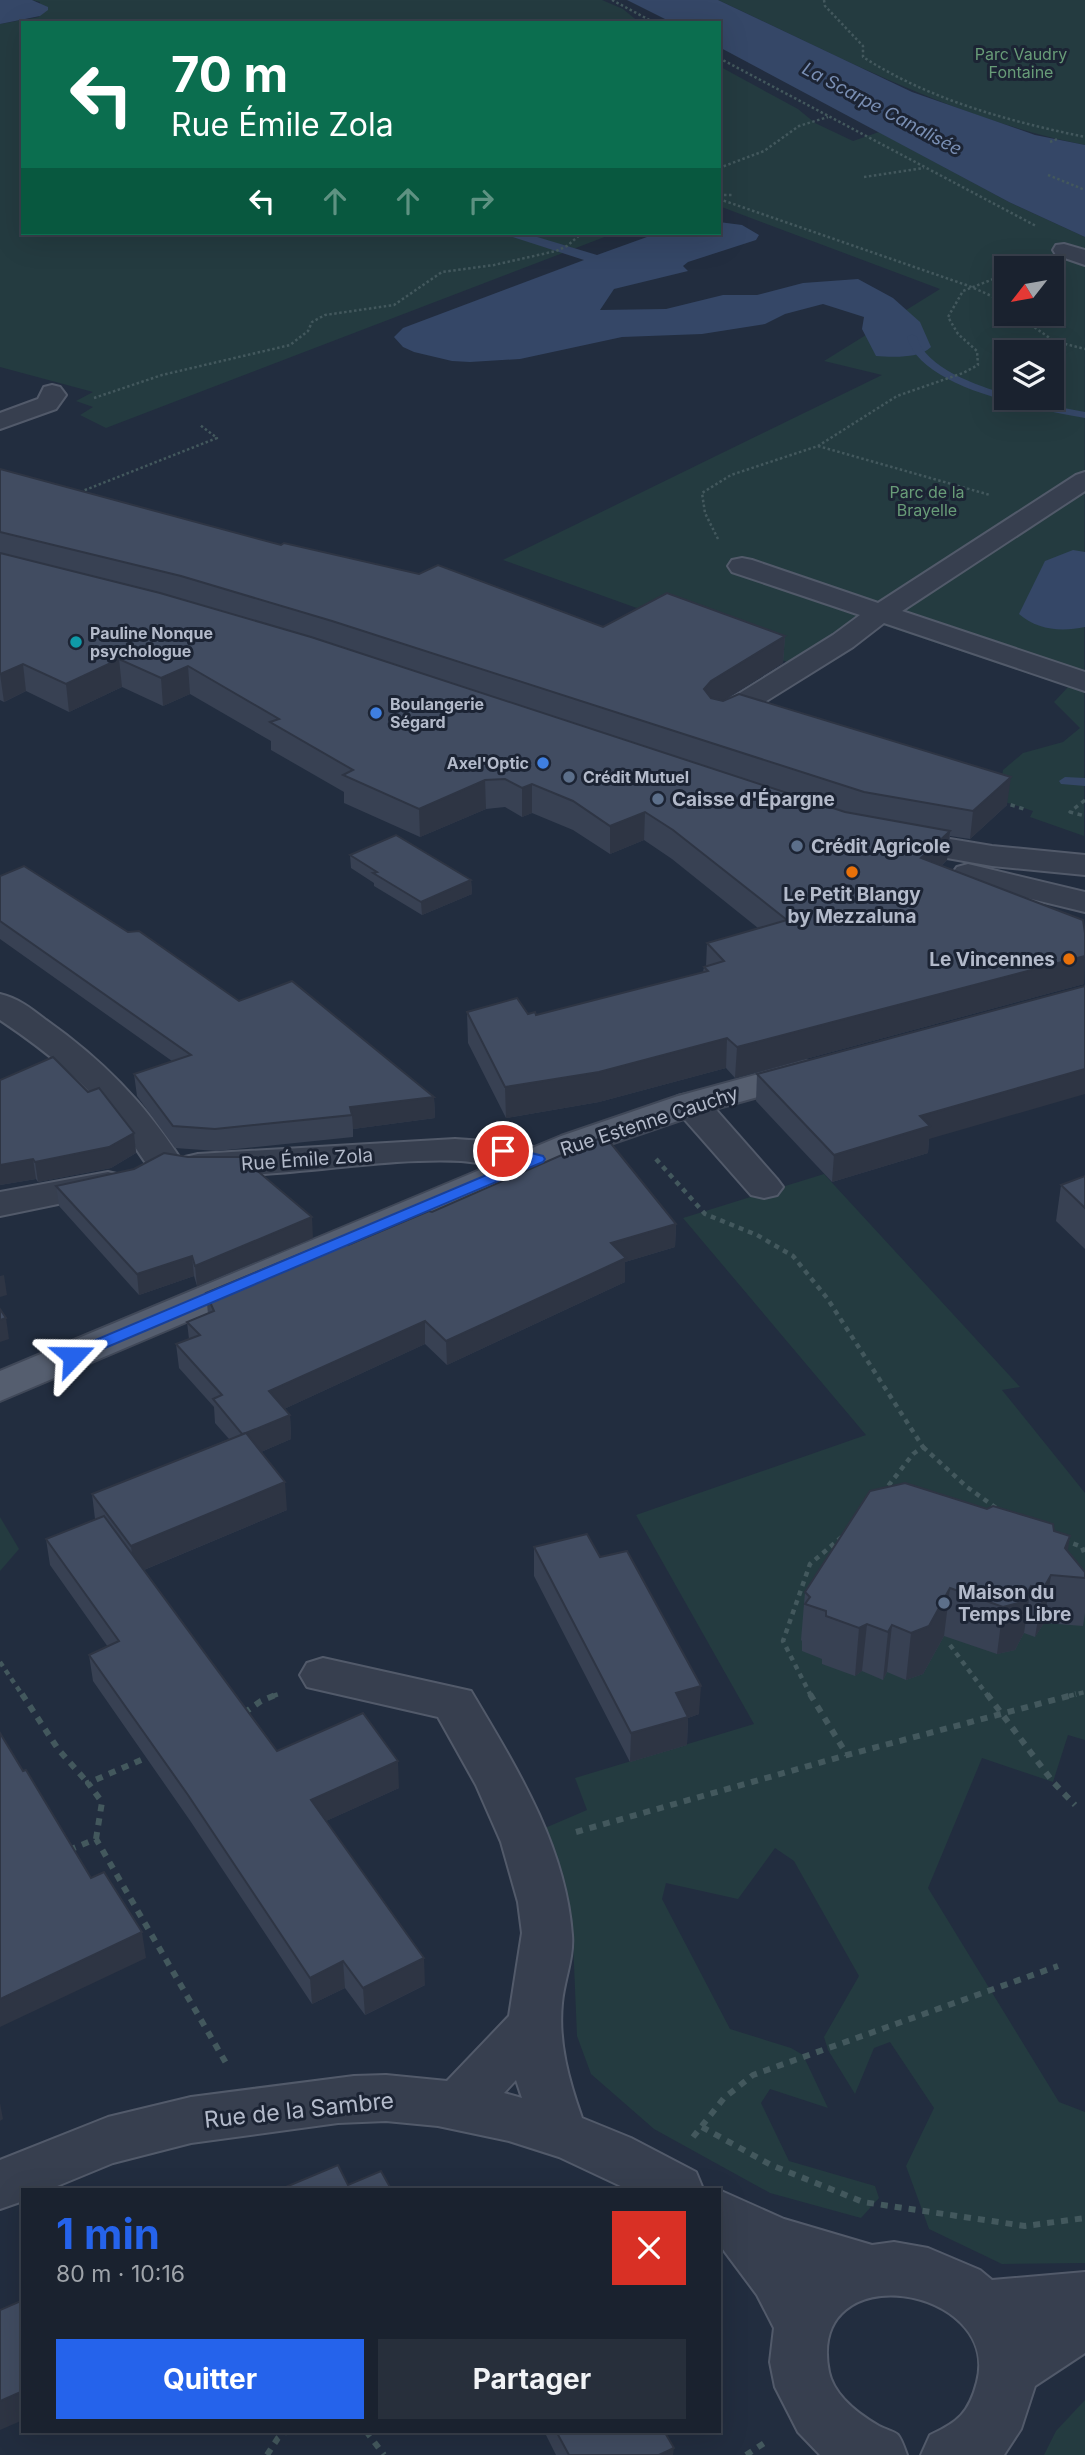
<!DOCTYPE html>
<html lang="fr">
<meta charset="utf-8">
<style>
body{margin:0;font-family:Inter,sans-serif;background:#272f3b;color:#f1f3f6;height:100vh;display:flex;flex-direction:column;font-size:26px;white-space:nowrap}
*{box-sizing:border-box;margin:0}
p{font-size:23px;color:#9fa4aa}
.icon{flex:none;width:38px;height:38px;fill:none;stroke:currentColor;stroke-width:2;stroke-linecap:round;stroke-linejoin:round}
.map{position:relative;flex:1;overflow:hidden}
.details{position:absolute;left:21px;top:2188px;width:700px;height:245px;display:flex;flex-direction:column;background:#1a222f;border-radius:0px;box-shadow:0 7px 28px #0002,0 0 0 2px #383f4b}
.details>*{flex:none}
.hud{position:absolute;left:21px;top:21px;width:700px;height:214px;border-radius:0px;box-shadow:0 7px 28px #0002,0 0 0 2px #383f4b;background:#0b6e4f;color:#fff;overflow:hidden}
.needle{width:46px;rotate:239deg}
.fabs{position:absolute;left:994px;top:256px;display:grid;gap:14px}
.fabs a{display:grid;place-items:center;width:70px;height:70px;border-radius:0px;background:#1a222f;box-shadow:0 7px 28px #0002,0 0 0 2px #383f4b;font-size:35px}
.pin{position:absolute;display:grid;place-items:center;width:60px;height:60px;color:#fff;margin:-30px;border:4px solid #fff;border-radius:50%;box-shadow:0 2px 7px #0007}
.me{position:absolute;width:77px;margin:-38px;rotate:67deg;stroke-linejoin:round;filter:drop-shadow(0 0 5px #0008)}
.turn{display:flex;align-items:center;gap:24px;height:147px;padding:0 35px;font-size:32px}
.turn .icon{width:91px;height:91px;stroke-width:2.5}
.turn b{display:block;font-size:49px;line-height:60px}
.lanes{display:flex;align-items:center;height:66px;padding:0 35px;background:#0003;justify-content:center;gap:35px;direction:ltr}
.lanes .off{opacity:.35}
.round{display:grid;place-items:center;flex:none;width:74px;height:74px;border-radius:0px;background:#272f3b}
.headline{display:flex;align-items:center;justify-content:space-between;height:119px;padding:0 35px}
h1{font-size:42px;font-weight:700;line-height:52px;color:#2563eb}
.cta{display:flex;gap:14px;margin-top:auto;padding:14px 35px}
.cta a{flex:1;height:80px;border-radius:0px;background:#2563eb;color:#fff;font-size:28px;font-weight:700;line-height:80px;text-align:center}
.cta a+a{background:#272f3b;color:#f1f3f6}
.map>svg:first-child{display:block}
.green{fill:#243b40;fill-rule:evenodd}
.water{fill:#354767}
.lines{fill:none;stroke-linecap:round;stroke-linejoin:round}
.stream{fill:#354767;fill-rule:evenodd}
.minor-casing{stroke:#525a6a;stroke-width:4}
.major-casing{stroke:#404858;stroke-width:4}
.path-far3{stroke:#43585d;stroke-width:2.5;stroke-dasharray:2.5 2.5;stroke-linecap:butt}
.path-far2{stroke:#43585d;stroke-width:3.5;stroke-dasharray:4.5 4.5;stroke-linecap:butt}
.path-far1{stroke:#43585d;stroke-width:4.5;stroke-dasharray:5 5;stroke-linecap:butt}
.path{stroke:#43585d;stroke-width:6;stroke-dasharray:7 7;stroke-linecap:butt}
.minor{fill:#373f4f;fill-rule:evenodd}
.major{fill:#555e6f;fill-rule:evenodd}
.wall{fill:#384153}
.shaded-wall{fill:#2e3544}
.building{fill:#414c61;stroke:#2e3544;stroke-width:2}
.route{fill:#2563eb;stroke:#184099;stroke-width:2}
.culture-dot{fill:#0f9aa8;stroke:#1c2434;stroke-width:2.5}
.shop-dot{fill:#3f7fe0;stroke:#1c2434;stroke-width:2.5}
.service-dot{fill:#5c6f8a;stroke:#1c2434;stroke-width:2.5}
.food-dot{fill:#e8710a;stroke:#1c2434;stroke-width:2.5}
.labels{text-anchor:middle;stroke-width:6;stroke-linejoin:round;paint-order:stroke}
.far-park-label{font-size:16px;fill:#689c78;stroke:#1c2434}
.far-poi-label{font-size:16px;font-weight:bold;fill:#b3baca;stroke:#1c2434;text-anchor:start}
.far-water-label{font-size:18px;font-style:italic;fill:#798eb3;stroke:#1c2434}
.poi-label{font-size:19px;font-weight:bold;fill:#b3baca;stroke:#1c2434;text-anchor:start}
.street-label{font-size:19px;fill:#b3baca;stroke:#1c2434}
.near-street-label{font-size:23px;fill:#b3baca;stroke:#1c2434}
</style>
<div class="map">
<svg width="1085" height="2455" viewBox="0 0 1085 2455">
<rect width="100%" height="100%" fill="#222d3f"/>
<g class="green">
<polygon points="32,0 602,0 623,9 640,23 23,23 23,233 615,233 106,428 80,415 93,407 76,401 93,392 0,367 0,24 39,17 40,2"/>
<path d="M718 0H1085V145C954 119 838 56 718 0Z"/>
<path d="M719 66 798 109 815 123 853 141 879 132 1009 202 1085 237 1084 836 1030 817 1033 811 999 800 1003 770 1023 753 1063 742 1080 728 1054 702 1068 687 883 625 835 659 812 671 503 560 882 375 824 361 940 289 719 206ZM1006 268H1052V313H1006ZM1006 352H1052V397H1006Z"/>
<polygon points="824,1174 1020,1387 1002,1390 1085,1493 1085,1740 1068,1735 1053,1782 982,1758 928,1888 1059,2102 1085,2112 1085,2263 1002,2264 929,2229 906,2166 934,2108 890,2042 874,2048 855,2094 828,2050 824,2037 859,1976 794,1861 775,1848 738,1899 666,1883 662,1899 730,2029 791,2048 803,2055 828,2108 770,2089 761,2103 789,2161 875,2186 879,2198 861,2218 770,2193 654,2129 591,2074 577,2036 573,1941 565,1908 538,1831 587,1810 575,1778 754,1724 636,1515 866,1435 683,1218"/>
<polygon points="0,1517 19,1549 0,1571"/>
<polygon points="1085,2400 1085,2455 1044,2455 1056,2431"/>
</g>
<g class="water">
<polygon points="0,0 32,0 48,7 48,10 40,16 0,24"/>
<polygon points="627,0 718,0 912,92 1035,135 1085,145 1085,237 1009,202 719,47 719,23 673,23"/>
<path d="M719 222 742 225 759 235 756 240 688 262 683 266 688 271 614 289 600 310 666 309 723 295H757L803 283 858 279 893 298 920 322 931 347C919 359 891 357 876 356L862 329 864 317 823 304 785 314 765 324 702 334 622 337 520 359 470 362 452 361 414 352 403 347 394 337 403 328 584 260 500 233H524L597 255 658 233H719Z"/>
<path d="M1073 550 1085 552V627C1061 632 1037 630 1019 614L1045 561Z"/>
</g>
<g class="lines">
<g class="stream">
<path d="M912 334 917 337C925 368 978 386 1006 394V397L1085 412V418C1039 409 921 390 907 337Z"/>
<polygon points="1065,777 1085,778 1085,786 1061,784 1059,781"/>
</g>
<defs>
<g id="minor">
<polygon points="1064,244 1085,250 1085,265 1056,255 1053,250 1056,245"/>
<polygon points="52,385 60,387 66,395 56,409 0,429 0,413 38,399 44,387"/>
<polygon points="1085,472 1085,491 902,611 1085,672 1085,691 884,623 853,647 731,723 721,726 711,723 706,717 711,711 833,635 860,615 732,572 728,566 732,560 742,558 752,560 878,603 1076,475"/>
<polygon points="896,830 992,846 1085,855 1085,875 992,866 885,847 880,840 885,833"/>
<polygon points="968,864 1085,892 1085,912 957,881 952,874 957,867"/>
<path d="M0 994C18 998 32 1009 46 1020 100 1058 144 1102 180 1158L174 1166 161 1169 148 1166C137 1151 128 1135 116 1121 84 1081 42 1048 0 1020Z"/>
<polygon points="691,1093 704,1096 777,1179 783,1187 777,1195 764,1198 751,1195 678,1112 673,1104 678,1096"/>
<path d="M455 1139C487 1141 519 1143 551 1151L557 1159 551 1167C528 1173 488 1163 461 1161 396 1158 330 1170 264 1174 238 1176 210 1179 185 1173L179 1165 185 1157 198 1154Z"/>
<polygon points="108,1172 121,1175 127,1183 121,1191 0,1216 0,1192"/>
<path d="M323 1658 471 1691C515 1765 566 1846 572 1935 574 1958 564 1980 562 2003 558 2043 569 2081 582 2118L631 2138 696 2172 703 2189H627L559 2157 509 2141 438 2126 386 2121 338 2123 191 2143 113 2163 50 2189H23V2201L0 2209V2160L108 2117 191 2097 354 2076 386 2075 447 2081 509 2016 522 1933 518 1902 501 1842 476 1785 438 1717 307 1687 300 1675 307 1663ZM516 2080 522 2098 504 2093Z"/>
<path d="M719 2190 784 2219 872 2245 894 2242 928 2248 980 2270 992 2280 1085 2272V2353L1035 2386 1021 2429 1004 2455H921L930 2435C958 2422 969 2413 977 2382 1002 2286 805 2253 829 2372 834 2396 860 2415 879 2426 884 2429 894 2431 898 2435 902 2440 905 2450 907 2455H820L798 2432 775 2387 770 2362 774 2328 757 2295 719 2244Z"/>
</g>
<polygon id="major" points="806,1061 819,1064 824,1072 819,1080 704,1112 587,1152 0,1401 0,1371 561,1136 678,1096"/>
</defs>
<use href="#minor" class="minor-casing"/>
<use href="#major" class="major-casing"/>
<g class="path-far3">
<polyline points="612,0 655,23"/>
<path d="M824 0 825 6 863 46V57C930 100 1008 121 1085 137"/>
<polyline points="719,58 1036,226"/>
<polyline points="1050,142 1057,139"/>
<polyline points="719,168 764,151 799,126 828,117"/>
<polyline points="1048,175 1085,190"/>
<polyline points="864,177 924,168"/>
<polyline points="719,195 734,195"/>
<polyline points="719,199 969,286 996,298 1006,307"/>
<polyline points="1014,313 1054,341 1085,349"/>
<polyline points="94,398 162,375 290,345 308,331 312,322 325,315 394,305 442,272 494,265 556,251 567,246 582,233"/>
<polyline points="818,446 990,495"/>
<polyline points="80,492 217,438 200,425"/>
<polyline points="718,539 705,513 702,493 731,475 818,446 897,396 963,373 978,365 977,351 958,334 948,317 963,291 1006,274"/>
</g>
<g class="path-far2">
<polyline points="1085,800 1070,812 1085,816"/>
<polyline points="1002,802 1024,809"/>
</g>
<g class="path-far1">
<polyline points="656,1159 705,1214 757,1235 793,1256 827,1298 923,1447 913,1454 885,1490"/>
<polyline points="923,1447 967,1487 999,1510"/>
<polyline points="1064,1540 1082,1547 1085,1555"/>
<polyline points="950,1645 988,1696"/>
<polyline points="0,1662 23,1696"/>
<polyline points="273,1696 279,1694"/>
<polyline points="811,1696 783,1641 810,1564 844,1535"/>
<polyline points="1069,1696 1085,1692"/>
</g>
<g class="path">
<polyline points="22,1694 58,1749 88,1783"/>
<polyline points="810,1694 847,1755"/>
<polyline points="987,1694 1053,1782 1075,1805"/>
<polyline points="244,1713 261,1701 278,1694"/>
<polyline points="576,1832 847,1755 1076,1694"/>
<polyline points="96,1839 102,1802 88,1783 150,1756"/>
<polyline points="69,1850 96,1839 226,2063"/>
<polyline points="702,2127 771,2165 863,2202 1025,2226 1085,2218"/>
<polyline points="693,2137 724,2098 753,2075 1058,1966"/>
<polyline points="366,2431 384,2455"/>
<polyline points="267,2455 278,2438 287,2431"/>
<polyline points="746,2455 769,2440"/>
</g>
<use href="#minor" class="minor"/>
<use href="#major" class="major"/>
</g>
<g class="wall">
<polygon points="0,469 281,545 603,627 785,636 783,663 723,701 1007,805 970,839 950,836 947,860 941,866 1085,933 1084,984 735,1078 726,1068 599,1102 506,1118 468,1043 467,1012 528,1014 536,1015 703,972 704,967 706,966 707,943 758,928 672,859 644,840 610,854 573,830 532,813 522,817 505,807 486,809 420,837 344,803 344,792 271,750 271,741 190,694 163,706 122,687 69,712 26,691 4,702 0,700"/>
<polygon points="350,855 471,880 472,894 422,915 374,886 374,883 351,868"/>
<polygon points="0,876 239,1001 434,1097 435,1118 353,1129 353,1137 217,1151 175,1148 137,1096 134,1074 172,1061 0,939"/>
<polygon points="757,1074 929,1139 928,1153 832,1182 756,1101"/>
<polygon points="0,1080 88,1092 134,1133 136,1153 111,1168 38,1182 36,1179 0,1185"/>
<polygon points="1085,1176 1085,1249 1056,1221 1061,1185"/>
<polygon points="56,1186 313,1238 197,1286 194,1276 139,1295 59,1206"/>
<polygon points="432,1212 676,1224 675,1247 625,1262 625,1282 447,1365 425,1344 284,1409 290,1415 291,1439 261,1452 287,1510 144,1570 277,1751 399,1788 326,1821 425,1985 365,2015 345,1988 312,2004 191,1822 93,1681 89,1655 108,1647 50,1565 46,1539 95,1519 92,1494 229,1439 215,1423 214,1407 179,1368 176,1344 189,1339 187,1322 208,1314 206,1293 348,1245"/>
<polygon points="1054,1531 1068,1551 1085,1572 1085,1613 1083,1626 1044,1623 1035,1637 1024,1633 1015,1650 997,1654 944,1636 923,1674 906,1680 887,1672 883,1680 862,1671 855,1676 822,1664 822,1659 802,1651 802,1641 801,1640 805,1592"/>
<polygon points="534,1547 699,1714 688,1718 687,1745 630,1762 534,1576"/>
<polygon points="544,2431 664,2431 673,2455 556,2455"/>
</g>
<g class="shaded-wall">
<polygon points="785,636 783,663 710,709 704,689 711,681"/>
<polygon points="119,659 122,687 69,712 66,684"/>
<polygon points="23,664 26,691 4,702 0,674"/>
<polygon points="188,666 190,694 163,706 161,678"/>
<polygon points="1011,777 1007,805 970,839 973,811"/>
<polygon points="485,780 486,809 420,837 419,809"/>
<polygon points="532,784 532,813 522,817 522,788"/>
<polygon points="645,812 644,840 610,854 610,826"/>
<polygon points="950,831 947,860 918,887 921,858"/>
<polygon points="471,880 472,894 422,915 421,902"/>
<polygon points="1085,956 1084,984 735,1078 737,1047"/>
<polygon points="727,1038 726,1068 599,1102 506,1118 505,1087"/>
<polygon points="1085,1069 1085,1094 929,1139 928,1153 832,1182 834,1155 920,1116"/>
<polygon points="434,1097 435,1118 353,1129 352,1115 350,1107"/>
<polygon points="134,1133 136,1153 111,1168 38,1182 35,1162"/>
<polygon points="33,1159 36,1179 0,1185 0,1165"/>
<polygon points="312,1217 313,1238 197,1286 195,1266"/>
<polygon points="676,1224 675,1247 625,1262 625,1282 447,1365 446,1341 611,1243"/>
<polygon points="192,1256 194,1276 139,1295 137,1274"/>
<polygon points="4,1275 7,1295 0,1297 0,1276"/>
<polygon points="6,1318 9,1339 0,1342 0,1320"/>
<polygon points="425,1321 425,1344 271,1415 269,1391"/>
<polygon points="290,1415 291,1439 245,1459 243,1435"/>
<polygon points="285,1482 287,1510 134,1574 131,1546"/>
<polygon points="1070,1536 1064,1576 1065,1548"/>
<polygon points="1051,1575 1044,1623 1035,1637 1043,1589"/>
<polygon points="1031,1586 1024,1633 1015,1650 997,1654 1003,1607"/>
<polygon points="950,1588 944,1636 923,1674 906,1680 911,1633"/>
<polygon points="867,1624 862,1671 855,1676 859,1628"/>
<polygon points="892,1625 887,1672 883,1680 888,1632"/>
<polygon points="701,1686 699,1714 688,1718 687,1745 630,1762 631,1733 676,1693"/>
<polygon points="398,1761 399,1788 313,1827 311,1800"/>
<polygon points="142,1932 146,1958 0,2027 0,1999"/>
<polygon points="424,1958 425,1985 365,2015 363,1988"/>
<polygon points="343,1961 345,1988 312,2004 310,1978"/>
<polygon points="0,2103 3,2119 0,2121"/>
<polygon points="23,2391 23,2420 0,2430 0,2401"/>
<polygon points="674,2448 673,2455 659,2455"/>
</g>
<g class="building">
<polygon points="0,469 281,545 284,543 419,574 438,565 603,627 667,593 785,636 711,681 704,689 711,698 723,701 739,694 1011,777 973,811 864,792 332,621 181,576 0,532"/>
<polygon points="0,553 160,593 311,637 845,812 950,831 921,858 1083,920 1085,933 1085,956 737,1047 727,1038 599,1072 505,1087 467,1012 517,998 528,1014 535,1012 536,1015 708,971 704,967 724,961 707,943 787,920 673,830 645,812 610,826 573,801 532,784 522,788 505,779 485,780 419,809 343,775 353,770 270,722 279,719 188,666 161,678 119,659 66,684 23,664 0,674"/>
<polygon points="396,835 471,880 421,902 373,873 377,872 350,855"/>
<polygon points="24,866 128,932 139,931 239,1001 292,981 434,1097 350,1107 352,1115 215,1129 173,1126 134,1074 191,1055 0,921 0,876"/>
<polygon points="1085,986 1085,1069 920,1116 930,1126 834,1155 757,1074"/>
<polygon points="53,1057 88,1092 99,1088 134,1133 109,1147 35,1162 33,1159 0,1165 0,1080"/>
<polygon points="605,1136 676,1224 611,1243 626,1258 446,1341 425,1321 269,1391 290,1415 246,1433 242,1434 213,1399 222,1395 176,1344 200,1335 187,1322 214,1311 206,1293 339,1238 348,1245 429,1211 432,1212"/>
<polygon points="164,1153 188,1157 241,1157 312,1217 195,1266 192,1256 137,1274 56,1186 134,1169"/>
<polygon points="1085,1176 1085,1208 1061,1185"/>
<polygon points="0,1309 6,1318 0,1320"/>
<polygon points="246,1433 285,1482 131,1546 92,1494"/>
<polygon points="905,1483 987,1509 993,1506 1053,1524 1054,1531 1070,1536 1065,1548 1085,1572 1085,1578 1051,1575 1043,1589 1031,1586 1022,1602 1003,1607 950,1588 929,1626 911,1633 892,1625 888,1632 867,1624 859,1628 826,1616 826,1611 805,1604 810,1597 805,1592 870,1491"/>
<polygon points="104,1516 277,1751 363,1713 398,1761 311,1800 424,1958 363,1988 343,1961 310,1978 188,1795 89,1655 119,1641 46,1539"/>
<polygon points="587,1534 600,1557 627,1551 701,1686 676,1693 688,1717 631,1733 534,1547"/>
<polygon points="0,1733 23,1771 26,1770 91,1878 104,1872 142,1932 0,1999"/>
<polygon points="338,2165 348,2185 381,2171 391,2189 281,2189"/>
<polygon points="23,2300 23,2391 0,2401 0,2310"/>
<polygon points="556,2431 664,2431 674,2448 659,2455 569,2455"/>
</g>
<polygon class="route" points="503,1146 543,1156 545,1159 543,1162 79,1359 73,1361 65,1356 67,1352 522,1160 498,1154 496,1151 498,1148"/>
<circle class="culture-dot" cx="76" cy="642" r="7"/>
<g class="shop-dot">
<circle cx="376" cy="713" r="7"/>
<circle cx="543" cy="763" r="7"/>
</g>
<g class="service-dot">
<circle cx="569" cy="777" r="7"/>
<circle cx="658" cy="799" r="7"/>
<circle cx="797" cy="846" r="7"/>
<circle cx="944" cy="1603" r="7"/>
</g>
<g class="food-dot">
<circle cx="852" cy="872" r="7"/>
<circle cx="1069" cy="959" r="7"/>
</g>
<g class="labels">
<g class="far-park-label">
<text x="1021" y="60">Parc Vaudry<tspan x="1021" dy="18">Fontaine</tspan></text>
<text x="927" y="498">Parc de la<tspan x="927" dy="18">Brayelle</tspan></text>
</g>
<g class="far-poi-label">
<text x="90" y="639">Pauline Nonque<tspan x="90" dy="18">psychologue</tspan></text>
<text x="390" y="710">Boulangerie<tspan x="390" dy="18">Ségard</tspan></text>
<text x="529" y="769" text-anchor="end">Axel'Optic</text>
<text x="583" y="783">Crédit Mutuel</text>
</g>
<g class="far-water-label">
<text transform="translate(882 109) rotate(28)" y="6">La Scarpe Canalisée</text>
</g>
<g class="poi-label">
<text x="672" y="806">Caisse d'Épargne</text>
<text x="811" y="853">Crédit Agricole</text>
<text x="852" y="901" text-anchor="middle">Le Petit Blangy<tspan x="852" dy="22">by Mezzaluna</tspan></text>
<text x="1055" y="966" text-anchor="end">Le Vincennes</text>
<text x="958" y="1599">Maison du<tspan x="958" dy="22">Temps Libre</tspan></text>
</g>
<g class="street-label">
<text transform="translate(649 1121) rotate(-18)" y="7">Rue Estenne Cauchy</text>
<text transform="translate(307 1159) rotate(-4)" y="7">Rue Émile Zola</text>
</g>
<g class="near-street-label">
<text transform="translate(299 2110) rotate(-6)" y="8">Rue de la Sambre</text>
</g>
</g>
</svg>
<div class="fabs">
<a><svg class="needle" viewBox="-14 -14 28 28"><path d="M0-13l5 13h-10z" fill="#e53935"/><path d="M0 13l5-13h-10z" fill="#9fa4aa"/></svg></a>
<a><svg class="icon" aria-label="layers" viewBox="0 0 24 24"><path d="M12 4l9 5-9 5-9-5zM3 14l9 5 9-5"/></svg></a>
</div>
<div class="pin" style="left:503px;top:1151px;background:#d93025"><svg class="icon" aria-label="arrive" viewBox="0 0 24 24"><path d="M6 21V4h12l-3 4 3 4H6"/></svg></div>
<svg class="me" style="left:73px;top:1356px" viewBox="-20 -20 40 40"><path d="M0-17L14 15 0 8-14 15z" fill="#2563eb" stroke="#fff" stroke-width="4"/></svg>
<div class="hud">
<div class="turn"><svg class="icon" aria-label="left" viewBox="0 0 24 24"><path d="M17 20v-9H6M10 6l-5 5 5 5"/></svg><div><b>70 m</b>Rue Émile Zola</div></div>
<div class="lanes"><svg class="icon" aria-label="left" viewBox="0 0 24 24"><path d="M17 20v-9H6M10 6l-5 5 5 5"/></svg><svg class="icon off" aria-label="ahead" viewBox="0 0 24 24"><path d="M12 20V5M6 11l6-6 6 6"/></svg><svg class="icon off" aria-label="ahead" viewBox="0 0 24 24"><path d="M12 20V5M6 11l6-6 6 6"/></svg><svg class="icon off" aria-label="right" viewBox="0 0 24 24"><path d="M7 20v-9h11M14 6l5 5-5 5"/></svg></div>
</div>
<section class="details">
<div class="headline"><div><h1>1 min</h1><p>80 m · 10:16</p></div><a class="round" style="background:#d93025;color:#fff"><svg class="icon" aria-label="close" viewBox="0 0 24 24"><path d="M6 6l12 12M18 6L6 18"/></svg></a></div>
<div class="cta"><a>Quitter</a><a>Partager</a></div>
</section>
</div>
